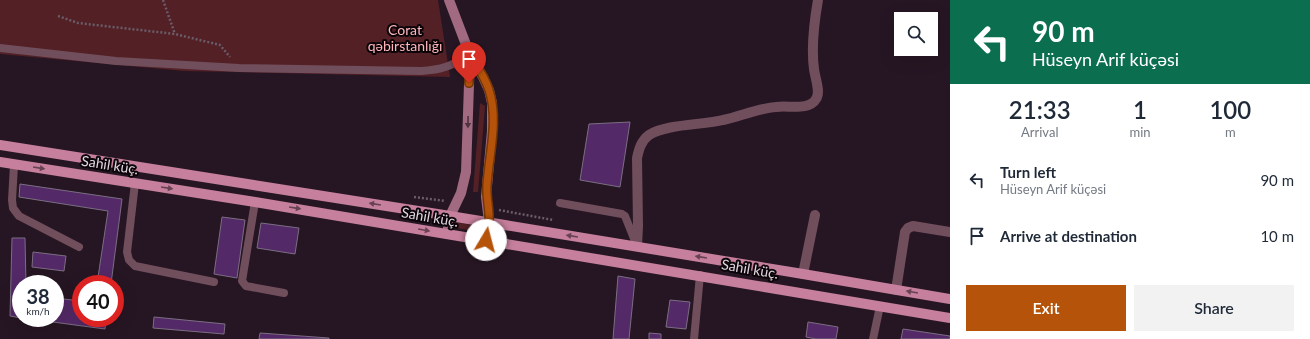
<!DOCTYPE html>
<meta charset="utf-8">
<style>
body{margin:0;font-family:Lato,sans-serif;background:#f2f2f3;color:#1f2937;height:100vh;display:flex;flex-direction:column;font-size:15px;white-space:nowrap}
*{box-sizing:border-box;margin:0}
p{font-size:13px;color:#747a83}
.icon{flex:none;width:22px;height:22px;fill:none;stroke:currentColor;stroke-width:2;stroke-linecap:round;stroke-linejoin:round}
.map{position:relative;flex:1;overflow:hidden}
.panel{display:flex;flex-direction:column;background:#fff;width:360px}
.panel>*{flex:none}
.hud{background:#0b6e4f;color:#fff;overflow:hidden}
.controls{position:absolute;left:894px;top:12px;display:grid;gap:8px}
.controls a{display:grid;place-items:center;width:44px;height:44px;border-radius:0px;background:#fff;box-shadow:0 4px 16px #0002;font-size:20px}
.speed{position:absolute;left:12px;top:275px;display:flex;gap:8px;font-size:20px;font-weight:700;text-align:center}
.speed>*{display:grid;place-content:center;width:52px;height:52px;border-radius:50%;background:#fff;box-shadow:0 4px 16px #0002;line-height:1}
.speed small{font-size:10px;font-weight:400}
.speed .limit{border:6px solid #d22;background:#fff;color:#111}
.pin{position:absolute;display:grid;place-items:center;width:34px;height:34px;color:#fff;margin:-41px -17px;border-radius:50% 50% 50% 0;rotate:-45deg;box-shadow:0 0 4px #0007}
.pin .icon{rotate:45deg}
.me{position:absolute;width:44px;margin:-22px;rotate:8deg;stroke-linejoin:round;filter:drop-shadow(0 0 3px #0008)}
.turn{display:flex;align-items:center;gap:14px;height:84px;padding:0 16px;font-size:18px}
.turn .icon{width:52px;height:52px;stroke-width:2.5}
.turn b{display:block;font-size:28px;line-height:34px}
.eta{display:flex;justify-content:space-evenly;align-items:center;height:68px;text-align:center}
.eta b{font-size:24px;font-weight:600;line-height:28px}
.action{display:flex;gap:8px;margin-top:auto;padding:8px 16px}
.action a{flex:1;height:46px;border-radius:0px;background:#b45309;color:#fff;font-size:16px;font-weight:600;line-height:46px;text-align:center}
.action a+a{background:#f2f2f3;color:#1f2937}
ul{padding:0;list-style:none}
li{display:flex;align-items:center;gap:12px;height:56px;padding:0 16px}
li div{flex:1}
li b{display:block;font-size:15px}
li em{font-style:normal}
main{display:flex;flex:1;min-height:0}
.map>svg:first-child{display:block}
.green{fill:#532026}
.building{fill:#532967;stroke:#7b6e82}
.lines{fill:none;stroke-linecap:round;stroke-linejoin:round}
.path{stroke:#6a5c68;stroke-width:2.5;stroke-dasharray:2 2;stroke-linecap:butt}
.lane{stroke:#714e5c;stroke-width:8}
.street{stroke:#714e5c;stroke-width:10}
.secondary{stroke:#a16a80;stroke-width:10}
.primary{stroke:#c67f9c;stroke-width:10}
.oneway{fill:#4e323f}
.oneway2{fill:#684252}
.route-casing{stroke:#753606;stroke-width:10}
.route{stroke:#b45309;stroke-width:7}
.labels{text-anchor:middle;stroke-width:4;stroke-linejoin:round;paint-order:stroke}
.park-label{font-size:14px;fill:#feb6bb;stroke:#0b0509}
.street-label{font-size:14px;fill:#e2d7e0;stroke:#0b0509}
</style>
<main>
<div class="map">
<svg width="950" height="339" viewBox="0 0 950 339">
<rect width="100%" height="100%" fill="#261623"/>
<g class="green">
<polygon points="0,0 438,0 450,77 184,71 0,54"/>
<polygon points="480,103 485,106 478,192 473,192"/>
<polygon points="453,222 484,227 483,233 452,227"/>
</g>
<g class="building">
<polygon points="630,122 620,187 580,180 589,124"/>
<polygon points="20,184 122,199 111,284 97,284 108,211 19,197"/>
<polygon points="222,217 245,220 237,278 214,274"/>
<polygon points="261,223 299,228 295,254 257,248"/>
<polygon points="12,238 25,238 26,284 21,284 21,318 10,316"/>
<polygon points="33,252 66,256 64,271 32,267"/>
<polygon points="618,276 635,279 629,339 613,339"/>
<polygon points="55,298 81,301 81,318 106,318 105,329 23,318 55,318"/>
<polygon points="670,300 690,302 686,329 666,327"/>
<polygon points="154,317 225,324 224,334 153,328"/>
<polygon points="808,322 838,327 836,339 816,339 806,337"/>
<polygon points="903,329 950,336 950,339 901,339"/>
<polygon points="260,333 329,338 329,339 259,339"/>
<polygon points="649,333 661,334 661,339 649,339"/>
</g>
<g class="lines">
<g class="path">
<polyline points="163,0 175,34"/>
<polyline points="58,16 78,23 175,34 220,45 230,57"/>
<polyline points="414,197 445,201"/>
<polyline points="499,210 553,220"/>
</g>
<g class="lane">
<path d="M0 48 116 61 239 68 421 71C443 70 450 66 470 55"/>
<polyline points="14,165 12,200 13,208 19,216 79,247"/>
<polyline points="135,183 127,252 129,260 135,266 214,282"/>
<polyline points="255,202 242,281 246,286 284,293"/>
<polyline points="560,203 622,214 625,216 637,246"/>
<polyline points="694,339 700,275"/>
<polyline points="873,339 880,306"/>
</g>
<g class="street">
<path d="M637 246 638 226 637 158C639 149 641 141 649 135 666 124 703 125 723 120 741 116 759 108 776 107 788 105 809 111 816 99 821 92 815 78 814 69 811 47 814 23 818 0"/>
<polyline points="803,274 815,215"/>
<polyline points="896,290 905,232 908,228 913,226 950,232"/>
</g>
<g class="secondary">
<polyline points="449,0 470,55 483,77 489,90 492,103 492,131 486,197 489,222 486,240"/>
<polyline points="447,234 450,216 461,193 466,172 470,55"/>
</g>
<g class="primary">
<polyline points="0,145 450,216 803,274 950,299"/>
<polyline points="0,162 255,202 950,318"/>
</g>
</g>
<defs><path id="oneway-solid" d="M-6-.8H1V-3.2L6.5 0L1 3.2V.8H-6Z"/></defs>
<use class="oneway" href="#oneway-solid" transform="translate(468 122) rotate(91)"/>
<g class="oneway2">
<use href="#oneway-solid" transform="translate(39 168) rotate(9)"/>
<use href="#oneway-solid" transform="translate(167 188) rotate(9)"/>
<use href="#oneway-solid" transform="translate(375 204) rotate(-171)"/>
<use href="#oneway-solid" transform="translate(295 208) rotate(9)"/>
<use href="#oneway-solid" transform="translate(424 230) rotate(10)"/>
<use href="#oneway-solid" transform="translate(572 236) rotate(-171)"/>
<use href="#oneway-solid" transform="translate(701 257) rotate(-171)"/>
<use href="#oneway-solid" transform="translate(912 292) rotate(-170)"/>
</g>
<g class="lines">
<defs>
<path id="route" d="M469 83 470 55C477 66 485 77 489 90 499 120 489 154 487 185 486 198 490 210 489 222 489 228 487 234 486 240"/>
</defs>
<use href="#route" class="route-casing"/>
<use href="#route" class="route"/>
</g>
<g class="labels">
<g class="park-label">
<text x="405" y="35">Corat<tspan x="405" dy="16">qəbirstanlığı</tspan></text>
</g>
<g class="street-label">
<text transform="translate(110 165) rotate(9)" y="5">Sahil küç.</text>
<text transform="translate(430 217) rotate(10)" y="5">Sahil küç.</text>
<text transform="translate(750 269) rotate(10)" y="5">Sahil küç.</text>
</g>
</g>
</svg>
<div class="controls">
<a><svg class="icon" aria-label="search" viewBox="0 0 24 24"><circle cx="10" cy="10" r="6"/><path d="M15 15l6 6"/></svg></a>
</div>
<div class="speed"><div>38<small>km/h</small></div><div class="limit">40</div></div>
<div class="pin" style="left:469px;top:83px;background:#d93025"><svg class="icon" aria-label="arrive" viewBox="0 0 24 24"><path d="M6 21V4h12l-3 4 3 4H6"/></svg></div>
<svg class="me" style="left:486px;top:240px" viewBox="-20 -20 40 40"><circle r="19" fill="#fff"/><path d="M0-13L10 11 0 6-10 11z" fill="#b45309"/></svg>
</div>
<section class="panel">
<div class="hud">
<div class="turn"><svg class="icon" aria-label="left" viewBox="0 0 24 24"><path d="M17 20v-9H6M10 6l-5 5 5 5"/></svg><div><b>90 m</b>Hüseyn Arif küçəsi</div></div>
</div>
<div class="eta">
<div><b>21:33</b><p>Arrival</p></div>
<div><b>1</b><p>min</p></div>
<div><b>100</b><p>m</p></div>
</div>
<ul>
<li><svg class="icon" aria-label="left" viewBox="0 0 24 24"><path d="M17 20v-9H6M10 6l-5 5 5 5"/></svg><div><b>Turn left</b><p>Hüseyn Arif küçəsi</p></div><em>90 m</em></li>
<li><svg class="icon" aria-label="arrive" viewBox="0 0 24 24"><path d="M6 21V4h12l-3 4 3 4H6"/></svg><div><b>Arrive at destination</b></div><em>10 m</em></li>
</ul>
<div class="action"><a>Exit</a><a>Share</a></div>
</section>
</main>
